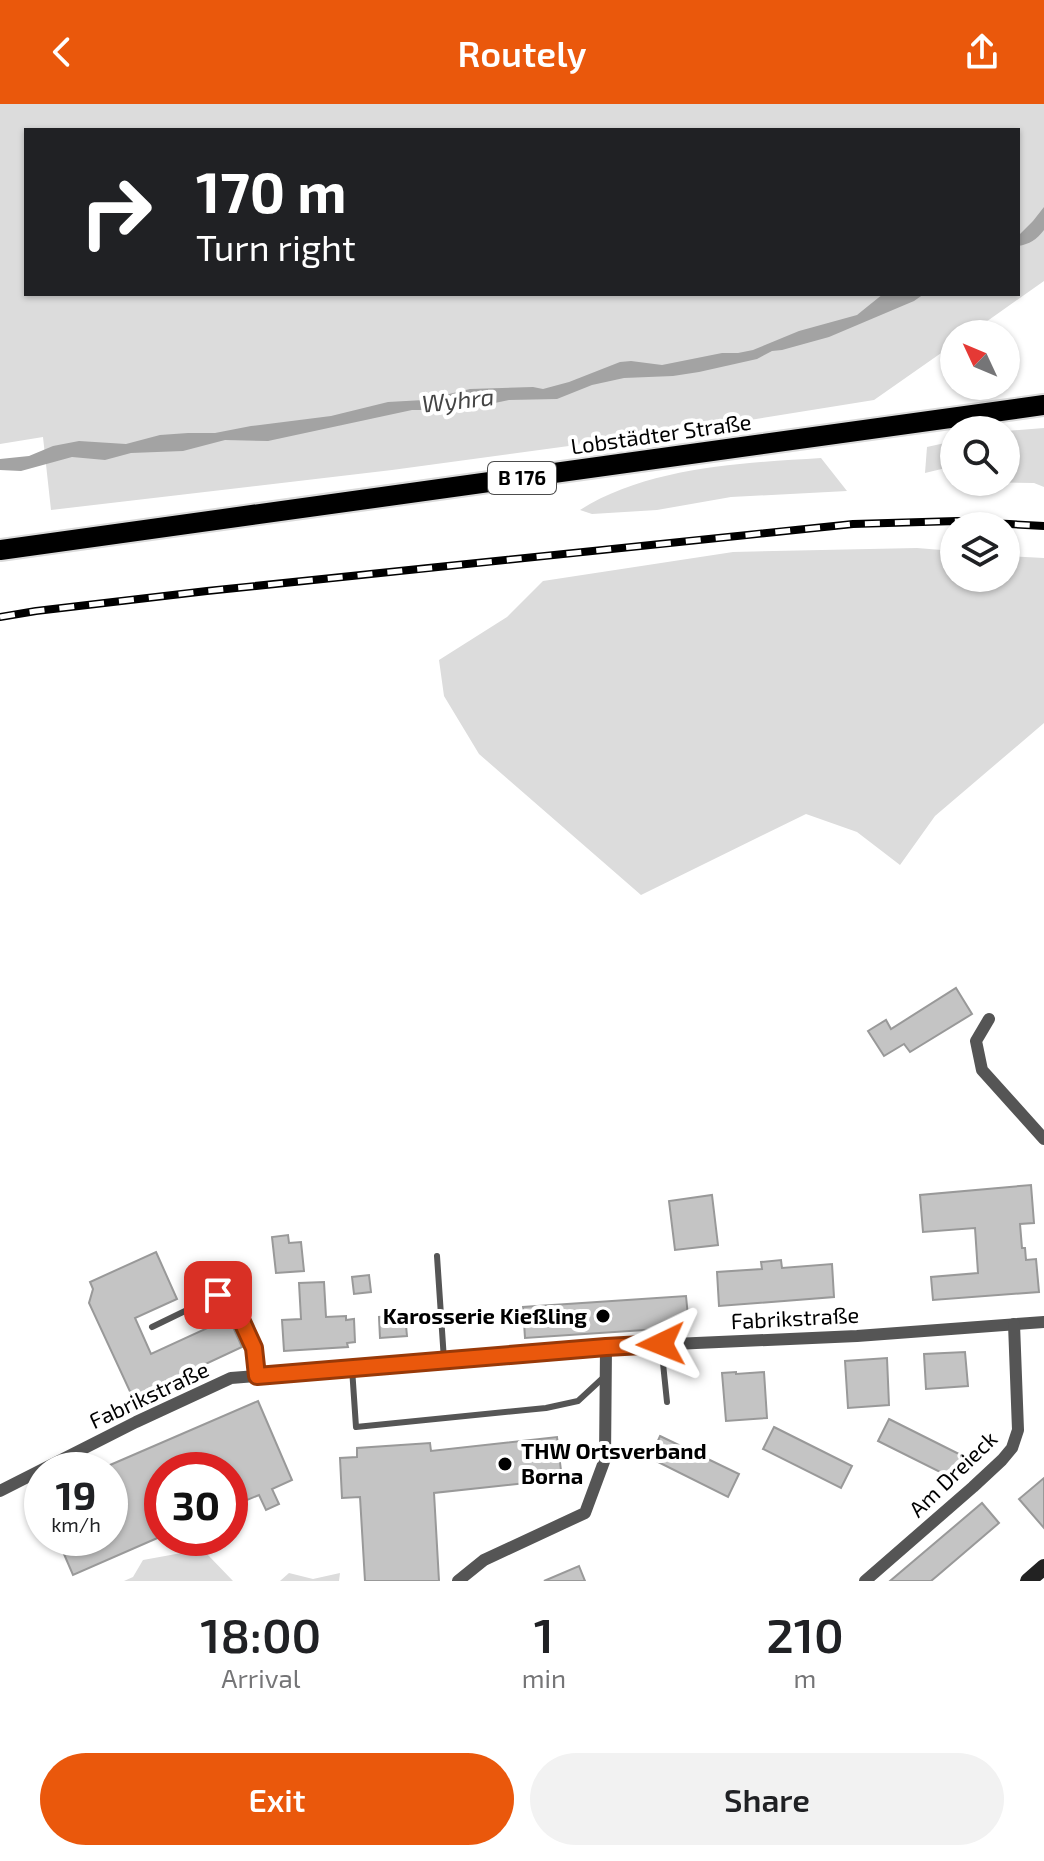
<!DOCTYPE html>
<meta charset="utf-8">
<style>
body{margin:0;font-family:"Exo 2",sans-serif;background:#f2f2f2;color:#202124;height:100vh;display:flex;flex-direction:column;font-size:30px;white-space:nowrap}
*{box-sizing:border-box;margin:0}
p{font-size:26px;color:#757577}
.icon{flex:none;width:44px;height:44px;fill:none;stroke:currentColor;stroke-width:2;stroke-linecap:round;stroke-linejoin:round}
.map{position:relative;height:1477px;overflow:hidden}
.details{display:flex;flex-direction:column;background:#fff;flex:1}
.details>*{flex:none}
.hud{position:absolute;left:24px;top:24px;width:996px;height:168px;border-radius:0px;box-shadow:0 2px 6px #0004;background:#202124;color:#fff;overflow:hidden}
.needle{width:52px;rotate:314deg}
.controls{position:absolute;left:940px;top:216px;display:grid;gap:16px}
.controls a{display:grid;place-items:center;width:80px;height:80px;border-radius:50%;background:#fff;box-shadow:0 2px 6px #0004;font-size:40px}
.speed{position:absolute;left:24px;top:1348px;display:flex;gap:16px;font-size:40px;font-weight:700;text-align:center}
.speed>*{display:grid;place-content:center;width:104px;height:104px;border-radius:50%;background:#fff;box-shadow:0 2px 6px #0004;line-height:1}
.speed small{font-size:20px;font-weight:400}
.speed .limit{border:12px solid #d22;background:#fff;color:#111}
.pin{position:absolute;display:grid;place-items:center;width:68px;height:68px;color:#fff;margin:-34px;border-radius:16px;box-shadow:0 4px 12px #0006}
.me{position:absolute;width:88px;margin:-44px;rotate:268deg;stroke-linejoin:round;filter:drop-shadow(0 0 6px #0008)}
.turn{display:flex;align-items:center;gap:28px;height:168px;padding:0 40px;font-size:36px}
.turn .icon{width:104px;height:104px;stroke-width:2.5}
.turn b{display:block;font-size:56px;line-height:68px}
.eta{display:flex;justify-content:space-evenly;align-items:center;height:136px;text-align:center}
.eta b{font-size:48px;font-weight:600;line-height:56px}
.action{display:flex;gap:16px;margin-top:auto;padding:16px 40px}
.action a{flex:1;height:92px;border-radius:48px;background:#ea580c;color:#fff;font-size:32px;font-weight:600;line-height:92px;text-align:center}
.action a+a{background:#f2f2f2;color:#202124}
header{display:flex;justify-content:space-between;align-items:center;height:104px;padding:0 40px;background:#ea580c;color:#fff;font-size:36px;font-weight:600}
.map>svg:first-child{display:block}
.green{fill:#dcdcdc;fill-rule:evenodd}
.water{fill:#a3a3a3}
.building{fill:#c4c4c4;stroke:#999;stroke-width:2}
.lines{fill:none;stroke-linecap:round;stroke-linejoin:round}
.primary-casing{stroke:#dbdbdb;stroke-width:24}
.service{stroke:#555;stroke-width:6}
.minor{stroke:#555;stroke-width:12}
.secondary{stroke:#222;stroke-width:16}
.primary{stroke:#000;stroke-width:20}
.rail-casing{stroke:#000;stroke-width:8}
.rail{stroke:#fff;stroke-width:5;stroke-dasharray:15;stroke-linecap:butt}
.route-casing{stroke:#983908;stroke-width:20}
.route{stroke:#ea580c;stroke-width:14}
.poi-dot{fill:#000;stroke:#fff;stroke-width:3}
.labels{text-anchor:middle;stroke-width:8;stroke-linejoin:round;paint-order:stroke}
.shield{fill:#fff;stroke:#4c4c4c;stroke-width:2}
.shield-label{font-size:20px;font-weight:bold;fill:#000}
.street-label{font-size:22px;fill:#000;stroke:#fff}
.poi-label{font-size:22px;font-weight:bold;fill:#000;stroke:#fff;text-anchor:end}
.water-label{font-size:24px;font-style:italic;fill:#444;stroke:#fff}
</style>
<header><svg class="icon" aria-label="back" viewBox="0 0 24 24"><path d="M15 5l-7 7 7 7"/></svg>Routely<svg class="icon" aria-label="share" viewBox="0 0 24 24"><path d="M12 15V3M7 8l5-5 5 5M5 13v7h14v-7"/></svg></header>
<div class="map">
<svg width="1044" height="1477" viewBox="0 0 1044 1477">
<rect width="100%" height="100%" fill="#fff"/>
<g class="green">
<path d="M0 0H1044V177L969 230H954V240L874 296 694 325 392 366 51 406 43 333 0 340ZM26 26H1018V190H26Z"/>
<polygon points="1044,324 1044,383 1034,379 981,378 1006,378 1006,327"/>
<polygon points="954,337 954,362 925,369 927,343"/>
<path d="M821 354 847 387 731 393 657 406 592 410 580 406C648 363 742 359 821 354Z"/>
<polygon points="917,444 954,447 954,474 1006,474 1006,452 1044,454 1044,619 935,712 900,761 857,728 806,710 641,791 479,650 444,592 439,556 507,513 543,477 733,448"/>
<polygon points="187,1448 207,1450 233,1477 124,1477 133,1473 143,1456"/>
<polygon points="289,1469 313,1475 340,1469 339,1477 280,1477"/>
</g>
<g class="water">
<path d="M1044 103V126C1036 136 1030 140 1018 142V132L1033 117Z"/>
<polygon points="883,190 924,190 914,197 829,233 782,246 772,247 757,255 699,268 673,272 624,274 592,281 557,295 509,296 471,304 450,306 412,306 268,337 225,336 183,347 131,349 105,356 72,353 21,367 0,366 0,355 29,352 53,342 79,337 126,340 160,331 188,329 215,329 251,322 331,312 388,298 424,296 470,285 533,283 543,285 569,278 620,258 631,257 662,261 722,249 738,249 753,246 799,227 857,211"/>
</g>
<g class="building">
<polygon points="956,884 972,910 910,948 904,940 884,952 868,927 886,916 891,925"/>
<polygon points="1031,1081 1034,1119 1020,1120 1022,1144 1025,1144 1026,1156 1036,1155 1039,1188 933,1196 931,1173 978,1169 975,1124 923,1128 920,1091"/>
<polygon points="712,1091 718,1141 675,1146 669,1097"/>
<polygon points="288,1131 289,1139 301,1138 304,1167 276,1169 272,1133"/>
<polygon points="156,1148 177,1195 135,1214 151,1250 229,1214 242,1243 133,1294 89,1199 93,1185 90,1178"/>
<polygon points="781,1156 782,1164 832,1160 834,1193 719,1202 717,1168 762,1165 761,1158"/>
<polygon points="369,1171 371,1188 354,1190 352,1173"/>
<polygon points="324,1178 326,1213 346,1212 346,1216 354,1215 355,1238 347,1239 348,1243 284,1247 282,1216 301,1215 299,1179"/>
<polygon points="686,1192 689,1223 525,1234 523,1203"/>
<polygon points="405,1211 407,1232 380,1234 379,1213"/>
<polygon points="965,1248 968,1282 926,1285 924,1250"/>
<polygon points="887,1254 889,1301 848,1304 845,1257"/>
<polygon points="736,1268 736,1270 764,1268 767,1314 726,1317 722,1269"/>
<polygon points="258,1297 292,1376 272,1385 279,1400 266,1406 259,1391 230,1403 230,1366 162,1366 162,1432 73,1471 57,1434 110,1434 110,1361"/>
<polygon points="889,1315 967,1354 956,1376 878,1337"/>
<polygon points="774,1323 852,1362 841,1384 763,1345"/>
<polygon points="660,1332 739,1370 728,1393 650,1354"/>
<polygon points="557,1333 562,1375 434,1389 439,1477 365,1477 360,1393 342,1394 340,1354 357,1353 357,1344 430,1339 431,1347"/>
<polygon points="1044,1374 1044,1424 1019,1395"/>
<polygon points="982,1399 999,1419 937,1472 931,1477 890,1477"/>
<polygon points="579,1462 585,1477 544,1477"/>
</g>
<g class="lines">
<defs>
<polyline id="primary" points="0,446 1044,301"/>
</defs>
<use href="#primary" class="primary-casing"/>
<g class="service">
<polyline points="437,1152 444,1256"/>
<polyline points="152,1223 218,1191 233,1198 254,1244 257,1272"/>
<polyline points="661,1240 667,1298"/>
<polyline points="352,1264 356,1323 546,1304 578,1297 605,1272"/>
</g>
<g class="minor">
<polyline points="989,915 976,937 982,966 1044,1035"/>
<polyline points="0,1387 136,1318 231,1274 606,1243 857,1232 1044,1218"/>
<polyline points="458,1477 484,1456 585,1409 605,1355 606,1243"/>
<polyline points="865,1477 973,1383 1002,1356 1012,1344 1018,1326 1014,1220"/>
</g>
<polyline class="secondary" points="1028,1477 1044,1463"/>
<use href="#primary" class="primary"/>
<defs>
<polyline id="rail" points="0,513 36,507 207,487 853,420 957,417 1044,422"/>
</defs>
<use href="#rail" class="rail-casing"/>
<use href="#rail" class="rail"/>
</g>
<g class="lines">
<defs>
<polyline id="route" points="218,1191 233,1198 254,1244 257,1272 606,1243 661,1240"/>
</defs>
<use href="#route" class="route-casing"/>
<use href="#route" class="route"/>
</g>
<g class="poi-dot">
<circle cx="603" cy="1212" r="8"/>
<circle cx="505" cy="1360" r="8"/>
</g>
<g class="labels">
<rect class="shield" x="488" y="358" width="68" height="32" rx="6"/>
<g class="shield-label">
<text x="522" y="381">B 176</text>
</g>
<g class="street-label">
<text transform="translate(661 330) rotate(-8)" y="8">Lobstädter Straße</text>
<text transform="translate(795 1214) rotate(-3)" y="8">Fabrikstraße</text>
<text transform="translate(149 1291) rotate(-25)" y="8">Fabrikstraße</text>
<text transform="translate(953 1370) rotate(-44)" y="8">Am Dreieck</text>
</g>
<g class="poi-label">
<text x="587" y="1220">Karosserie Kießling</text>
<text x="521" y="1355" text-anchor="start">THW Ortsverband<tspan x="521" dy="25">Borna</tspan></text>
</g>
<g class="water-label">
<text transform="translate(458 297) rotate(-6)" y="8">Wyhra</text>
</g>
</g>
</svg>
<div class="controls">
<a><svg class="needle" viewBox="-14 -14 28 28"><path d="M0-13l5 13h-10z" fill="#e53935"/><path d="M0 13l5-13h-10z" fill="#757577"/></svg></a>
<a><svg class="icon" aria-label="search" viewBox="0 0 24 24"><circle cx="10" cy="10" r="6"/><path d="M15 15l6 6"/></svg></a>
<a><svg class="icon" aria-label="layers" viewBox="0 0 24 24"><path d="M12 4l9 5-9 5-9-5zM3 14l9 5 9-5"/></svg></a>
</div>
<div class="speed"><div>19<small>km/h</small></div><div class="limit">30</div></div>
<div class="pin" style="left:218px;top:1191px;background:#d93025"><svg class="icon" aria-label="arrive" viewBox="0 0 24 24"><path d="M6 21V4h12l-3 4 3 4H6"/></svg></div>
<svg class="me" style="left:661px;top:1240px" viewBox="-20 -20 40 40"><path d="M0-17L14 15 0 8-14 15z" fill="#ea580c" stroke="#fff" stroke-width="4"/></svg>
<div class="hud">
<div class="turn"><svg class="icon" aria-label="right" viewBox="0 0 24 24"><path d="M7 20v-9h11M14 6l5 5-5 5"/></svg><div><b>170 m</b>Turn right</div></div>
</div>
</div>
<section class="details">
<div class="eta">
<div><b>18:00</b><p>Arrival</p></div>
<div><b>1</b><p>min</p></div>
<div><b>210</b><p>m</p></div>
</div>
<div class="action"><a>Exit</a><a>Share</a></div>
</section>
